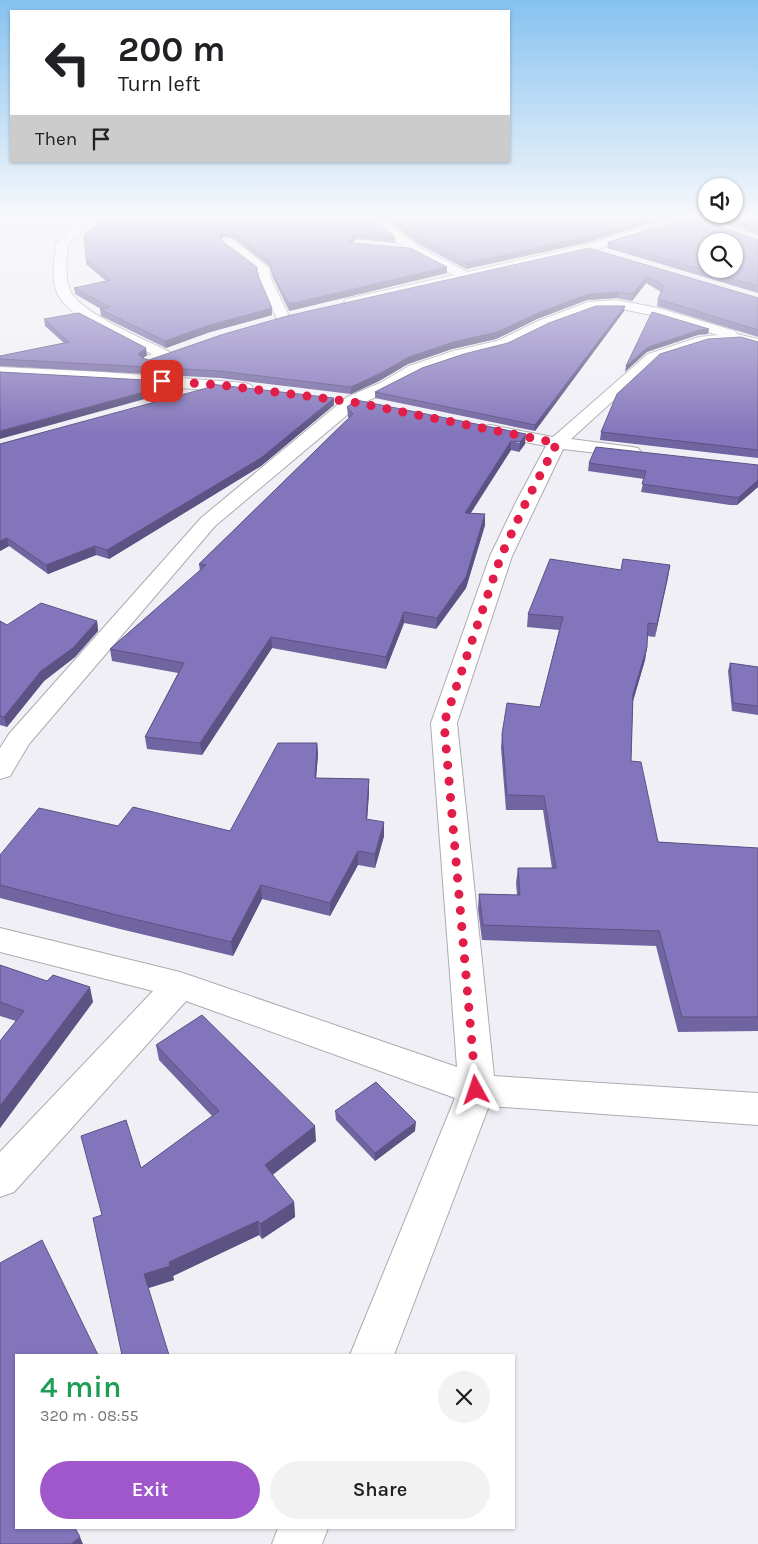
<!DOCTYPE html>
<meta charset="utf-8">
<style>
body{margin:0;font-family:Karla,sans-serif;background:#f2f2f2;color:#202124;height:100vh;display:flex;flex-direction:column;font-size:19px;white-space:nowrap}
*{box-sizing:border-box;margin:0}
p{font-size:16px;color:#757577}
.icon{flex:none;width:28px;height:28px;fill:none;stroke:currentColor;stroke-width:2;stroke-linecap:round;stroke-linejoin:round}
.map{position:relative;flex:1;overflow:hidden}
.panel{position:absolute;left:15px;top:1354px;width:500px;height:175px;display:flex;flex-direction:column;background:#fff;border-radius:0px;box-shadow:0 1px 4px #0004}
.panel>*{flex:none}
.banner{position:absolute;left:10px;top:10px;width:500px;height:152px;border-radius:0px;box-shadow:0 1px 4px #0004;background:#fff;color:#202124;overflow:hidden}
.buttons{position:absolute;left:698px;top:178px;display:grid;gap:10px}
.buttons a{display:grid;place-items:center;width:45px;height:45px;border-radius:50%;background:#fff;box-shadow:0 1px 4px #0004;font-size:25px}
.pin{position:absolute;display:grid;place-items:center;width:42px;height:42px;color:#fff;margin:-21px;border-radius:10px;box-shadow:0 2px 8px #0006}
.me{position:absolute;width:55px;margin:-28px;rotate:355deg;stroke-linejoin:round;filter:drop-shadow(0 0 4px #0008)}
.turn{display:flex;align-items:center;gap:18px;height:105px;padding:0 25px;font-size:22px}
.turn .icon{width:65px;height:65px;stroke-width:2.5}
.turn b{display:block;font-size:35px;line-height:42px}
.then{display:flex;align-items:center;height:48px;padding:0 25px;background:#0003;gap:10px;font-size:19px}
.round{display:grid;place-items:center;flex:none;width:52px;height:52px;border-radius:26px;background:#f2f2f2}
.headline{display:flex;align-items:center;justify-content:space-between;height:85px;padding:0 25px}
h1{font-size:30px;font-weight:600;line-height:38px;color:#1e9e55}
.cta{display:flex;gap:10px;margin-top:auto;padding:10px 25px}
.cta a{flex:1;height:58px;border-radius:30px;background:#a057cb;color:#fff;font-size:20px;font-weight:600;line-height:58px;text-align:center}
.cta a+a{background:#f2f2f2;color:#202124}
.map>svg:first-child{display:block}
.lines{fill:none;stroke-linecap:round;stroke-linejoin:round}
.minor-casing{stroke:#acabb1;stroke-width:2}
.minor{fill:#fff;fill-rule:evenodd}
.wall{fill:#7165a1}
.shaded-wall{fill:#5c5283}
.building{fill:#8375bb;stroke:#5c5283;fill-rule:evenodd}
.route{stroke:#e11d48;stroke-width:9;stroke-dasharray:0 16.2}
</style>
<div class="map">
<svg width="758" height="1544" viewBox="0 0 758 1544">
<rect width="100%" height="100%" fill="#f0eff6"/>
<g class="lines">
<defs>
<g id="minor">
<path d="M84 218H96L68 244C67 259 64 276 70 290 78 312 148 341 170 352L173 355 170 358 135 370H125L122 367 125 364 152 354C126 342 65 318 56 290 51 275 55 258 56 243Z"/>
<polygon points="369,218 382,218 417,246 467,272 585,245 649,226 684,218 703,218 701,220 652,232 588,252 351,306 344,302 346,299 454,275 409,252"/>
<polygon points="228,238 232,239 269,268 271,279 290,318 288,321 278,321 259,279 259,272 224,245 222,242"/>
<polygon points="617,300 658,308 735,331 737,334 758,339 758,348 740,342 706,344 658,360 571,439 632,447 638,448 641,452 638,456 632,457 563,449 512,556 457,723 494,1076 758,1093 758,1125 489,1106 394,1355 350,1355 455,1098 186,1001 14,1192 0,1197 0,1152 153,991 0,952 0,928 180,972 457,1067 431,723 490,556 517,500 546,446 484,434 481,430 484,426 490,425 553,437 648,354 699,337 718,335 651,315 617,308 595,309 548,327 507,347 463,358 421,372 392,389 359,405 215,526 29,744 10,776 0,779 0,748 9,734 201,518 347,397 380,383 409,366 453,351 497,341 538,321 588,302"/>
<polygon points="0,367 103,372 245,383 251,385 253,388 251,391 245,393 103,382 0,377"/>
<polygon points="278,1528 328,1528 322,1544 272,1544"/>
</g>
</defs>
<use href="#minor" class="minor-casing"/>
<use href="#minor" class="minor"/>
</g>
<g class="wall">
<polygon points="107,218 373,218 395,237 395,243 357,239 351,243 447,267 447,273 289,311 273,278 270,267 233,238 224,237 222,239 222,241 257,274 272,308 272,315 210,332 166,348 101,316 100,309 101,309 75,294 74,288 106,281 86,264 86,258"/>
<polygon points="385,218 510,218 515,219 644,225 585,243 466,269 418,244"/>
<polygon points="710,218 758,218 758,235"/>
<polygon points="758,240 758,293 607,248 608,242"/>
<polygon points="589,248 758,298 758,337 657,306 658,299 661,292 646,283 632,301 617,298 587,300 537,319 496,339 452,349 408,364 379,381 351,394 220,378 0,366 0,356 64,343 45,326 44,319 147,355 142,359 149,360"/>
<polygon points="624,311 535,431 375,398 375,392 508,343"/>
<polygon points="758,342 758,458 600,440 601,432"/>
<polygon points="334,405 261,466 109,559 96,555 48,574 9,546 0,551 0,444"/>
<polygon points="347,407 525,444 519,452 511,450 471,513 485,525 466,588 436,629 404,623 386,669 272,648 202,755 147,749 145,737 178,673 112,661 110,649 200,571 199,564 349,418 348,417"/>
<polygon points="589,463 758,465 758,487 737,505 730,505 641,492 644,479 588,471"/>
<polygon points="670,565 655,637 647,636 647,647 645,660 633,701 631,761 658,842 758,848 758,1031 678,1032 656,946 482,940 478,909 479,894 517,895 516,883 518,868 552,868 543,810 506,810 501,748 502,734 540,707 559,630 527,627 528,614 621,570"/>
<polygon points="0,621 7,625 97,621 98,631 75,657 44,681 7,727 0,725"/>
<polygon points="730,663 758,667 758,715 732,711 728,671"/>
<polygon points="317,743 318,755 316,778 369,779 369,793 367,820 384,836 375,868 358,865 330,916 262,899 233,956 120,929 0,898 0,855 118,826 230,831"/>
<polygon points="0,965 93,1002 0,1128 0,1041 16,1021 0,1016"/>
<polygon points="156,1045 316,1141 272,1175 294,1202 295,1217 262,1239 259,1235 173,1276 174,1280 149,1288 102,1215 141,1168 212,1116 159,1060"/>
<polygon points="335,1111 415,1131 375,1161 336,1120"/>
</g>
<g class="shaded-wall">
<polygon points="653,218 677,218 644,225 585,243 466,269 467,263"/>
<polygon points="224,231 224,237 220,241 220,235"/>
<polygon points="357,233 357,239 349,245 349,239"/>
<polygon points="447,267 447,273 289,311 289,304"/>
<polygon points="647,276 646,283 632,301 633,294"/>
<polygon points="618,292 617,298 587,300 537,319 496,339 452,349 408,364 379,381 351,394 351,387 409,357 538,313 588,294"/>
<polygon points="625,306 624,311 535,431 535,425"/>
<polygon points="272,308 272,315 210,332 166,348 165,341 210,325"/>
<polygon points="709,329 708,334 698,335 647,352 625,372 626,366 648,347 699,330"/>
<polygon points="146,348 147,355 139,361 138,354"/>
<polygon points="181,382 181,389 0,439 0,431"/>
<polygon points="334,398 334,405 261,466 109,559 107,550"/>
<polygon points="526,434 525,444 519,452 520,442"/>
<polygon points="511,441 511,450 464,523 465,513"/>
<polygon points="758,480 758,487 737,505 739,497"/>
<polygon points="485,514 485,525 466,588 436,629 437,618"/>
<polygon points="7,538 9,546 0,551 0,541"/>
<polygon points="95,546 96,555 48,574 46,565"/>
<polygon points="670,565 668,578 655,637 657,624"/>
<polygon points="404,612 404,623 386,669 386,657"/>
<polygon points="97,621 98,631 75,657 44,681 7,727 4,717 41,671"/>
<polygon points="271,637 272,648 202,755 200,743"/>
<polygon points="647,647 645,660 631,708 633,694"/>
<polygon points="317,743 318,755 315,791 315,778"/>
<polygon points="369,779 369,793 366,833 366,819"/>
<polygon points="384,822 384,836 375,868 375,854"/>
<polygon points="358,851 358,865 330,916 330,903"/>
<polygon points="261,885 262,899 233,956 231,942"/>
<polygon points="90,987 93,1002 0,1128 0,1106"/>
<polygon points="416,1122 415,1131 375,1161 375,1153"/>
<polygon points="315,1126 316,1141 266,1180 265,1165"/>
<polygon points="294,1202 295,1217 262,1239 260,1224"/>
<polygon points="258,1221 259,1235 173,1276 174,1280 148,1288 144,1274"/>
<polygon points="80,1537 83,1544 71,1544"/>
</g>
<g class="building">
<polygon points="107,218 373,218 395,237 357,233 349,239 351,243 410,248 447,267 289,304 272,272 270,260 233,232 224,231 220,235 222,241 257,267 257,273 272,308 210,325 165,341 100,309 110,307 74,288 111,280 86,258 84,235"/>
<polygon points="392,218 510,218 515,219 518,218 653,218 585,237 467,263 418,238"/>
<path d="M696 218 758 240V286L608 242 653 228ZM706 241H734V269H706Z"/>
<polygon points="727,218 758,218 758,229"/>
<polygon points="589,248 758,298 758,330 658,299 664,286 647,276 633,294 618,292 588,294 538,313 497,332 453,342 409,357 379,374 351,387 219,371 0,359 0,356 69,342 44,319 79,313 146,348 138,354 142,358 149,360 221,335 287,316"/>
<polygon points="596,306 625,306 535,425 375,392 422,368 464,354 508,343 549,323"/>
<polygon points="652,312 709,329 699,330 648,347 626,366"/>
<polygon points="741,337 758,342 758,450 601,432 617,394 660,354 708,339"/>
<polygon points="0,372 181,382 0,431"/>
<polygon points="210,384 334,398 261,458 107,550 95,546 46,565 7,538 0,541 0,444 207,388"/>
<polygon points="356,400 526,434 520,442 511,441 465,513 485,514 466,577 437,618 404,612 386,657 271,637 200,743 145,737 184,663 110,649 206,565 199,564 353,414 347,407"/>
<polygon points="596,447 758,465 758,480 739,497 732,497 642,484 646,471 589,463"/>
<polygon points="550,559 621,570 623,559 670,565 657,624 648,623 647,647 633,694 631,761 641,762 658,842 758,848 758,1017 682,1017 659,931 483,925 479,894 520,895 518,868 556,868 544,796 507,795 502,734 507,703 540,707 563,617 528,614"/>
<polygon points="41,603 97,621 73,648 41,671 4,717 0,716 0,621 7,625"/>
<polygon points="730,663 758,667 758,706 733,703"/>
<polygon points="278,743 317,743 315,778 369,779 366,819 384,822 375,854 358,851 330,903 261,885 231,942 117,915 0,885 0,855 39,808 118,826 133,807 230,831"/>
<polygon points="0,965 47,981 53,975 90,987 0,1106 0,1041 24,1011 0,1002"/>
<polygon points="202,1015 315,1126 265,1165 294,1202 260,1224 258,1221 169,1262 170,1266 144,1274 169,1355 122,1355 93,1218 102,1215 81,1136 126,1120 141,1168 219,1111 156,1045"/>
<polygon points="376,1082 416,1122 375,1153 335,1111"/>
<polygon points="42,1240 98,1355 16,1355 16,1528 75,1528 80,1537 71,1544 0,1544 0,1263"/>
</g>
<linearGradient id="sky" x2="0" y2="1"><stop stop-color="#86c2f0"/><stop offset="0.5" stop-color="#f8f8fb"/><stop offset="1" stop-color="#f8f8fb" stop-opacity="0"/></linearGradient>
<rect width="758" height="434" fill="url(#sky)"/>
<g class="lines">
<polyline class="route" points="162,381 220,385 353,402 557,443 527,500 501,556 444,723 476,1090"/>
</g>
</svg>
<div class="buttons">
<a><svg class="icon" aria-label="sound" viewBox="0 0 24 24"><path d="M4 9h4l5-4v14l-5-4H4zM17 9q2 3 0 6"/></svg></a>
<a><svg class="icon" aria-label="search" viewBox="0 0 24 24"><circle cx="10" cy="10" r="6"/><path d="M15 15l6 6"/></svg></a>
</div>
<div class="pin" style="left:162px;top:381px;background:#d93025"><svg class="icon" aria-label="arrive" viewBox="0 0 24 24"><path d="M6 21V4h12l-3 4 3 4H6"/></svg></div>
<svg class="me" style="left:476px;top:1090px" viewBox="-20 -20 40 40"><path d="M0-17L14 15 0 8-14 15z" fill="#e11d48" stroke="#fff" stroke-width="4"/></svg>
<div class="banner">
<div class="turn"><svg class="icon" aria-label="left" viewBox="0 0 24 24"><path d="M17 20v-9H6M10 6l-5 5 5 5"/></svg><div><b>200 m</b>Turn left</div></div>
<div class="then">Then<svg class="icon" aria-label="arrive" viewBox="0 0 24 24"><path d="M6 21V4h12l-3 4 3 4H6"/></svg></div>
</div>
<section class="panel">
<div class="headline"><div><h1>4 min</h1><p>320 m · 08:55</p></div><a class="round"><svg class="icon" aria-label="close" viewBox="0 0 24 24"><path d="M6 6l12 12M18 6L6 18"/></svg></a></div>
<div class="cta"><a>Exit</a><a>Share</a></div>
</section>
</div>
